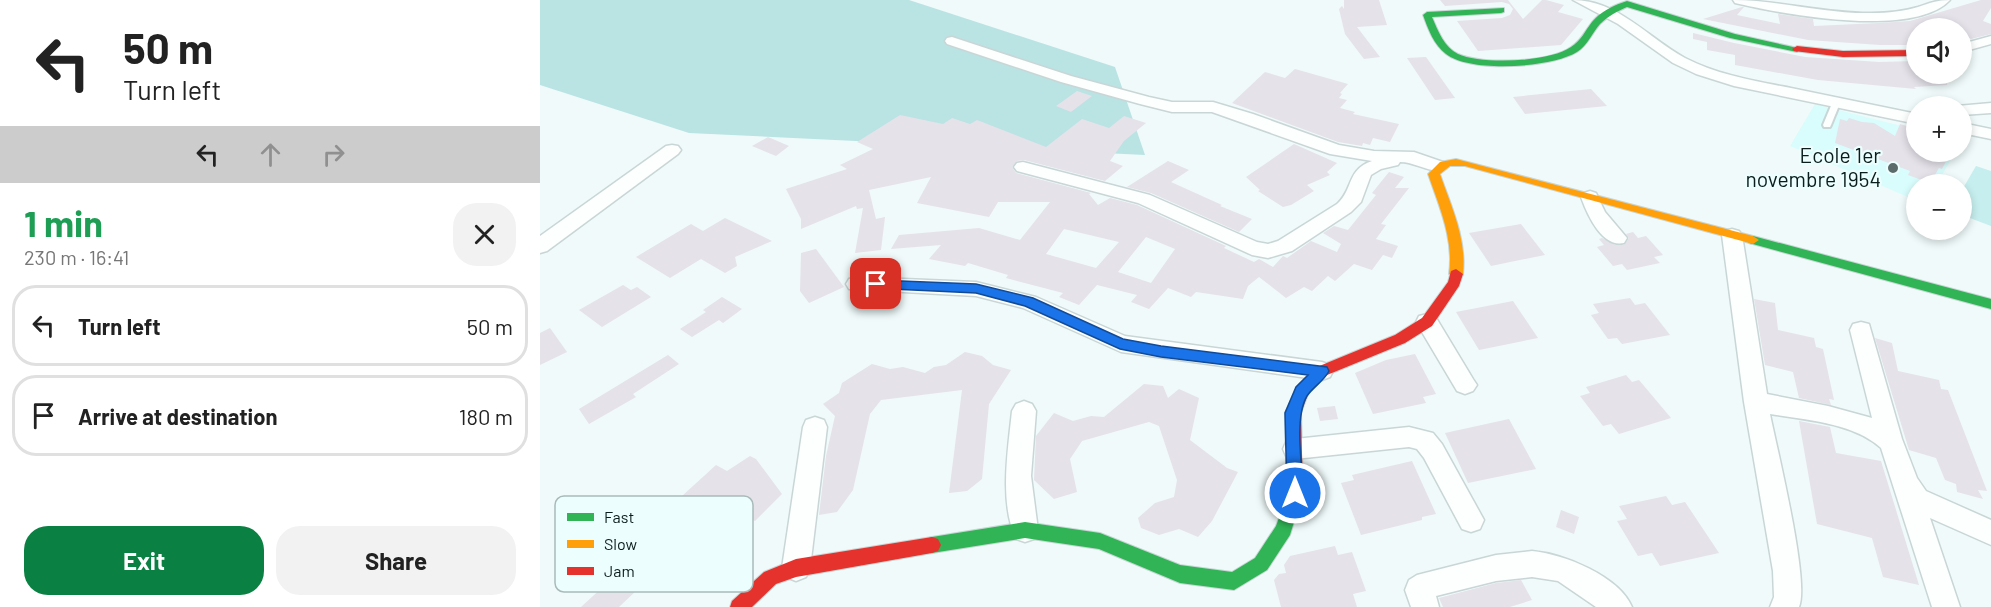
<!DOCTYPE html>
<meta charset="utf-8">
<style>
body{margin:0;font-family:Barlow,sans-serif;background:#f2f2f2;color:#222;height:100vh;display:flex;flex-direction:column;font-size:22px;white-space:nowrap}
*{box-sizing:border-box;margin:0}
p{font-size:20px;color:#767676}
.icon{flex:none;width:33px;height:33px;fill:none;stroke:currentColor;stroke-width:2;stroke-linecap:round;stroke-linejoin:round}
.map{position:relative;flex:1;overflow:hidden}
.details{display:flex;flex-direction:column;background:#fff;width:540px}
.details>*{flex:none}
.top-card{background:#fff;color:#222;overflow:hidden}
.controls{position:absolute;left:1366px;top:18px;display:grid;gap:12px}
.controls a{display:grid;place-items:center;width:66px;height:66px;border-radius:50%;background:#fff;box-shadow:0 3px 9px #0003;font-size:30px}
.pin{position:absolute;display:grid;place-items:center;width:51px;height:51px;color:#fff;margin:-26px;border-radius:12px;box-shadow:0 3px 9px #0006}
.me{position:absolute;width:66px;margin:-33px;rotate:0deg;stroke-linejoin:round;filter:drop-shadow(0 0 4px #0008)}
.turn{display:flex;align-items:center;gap:21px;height:126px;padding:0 24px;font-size:27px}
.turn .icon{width:78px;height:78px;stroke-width:2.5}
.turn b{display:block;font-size:42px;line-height:51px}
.lanes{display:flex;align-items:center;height:57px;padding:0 24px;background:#0003;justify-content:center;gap:30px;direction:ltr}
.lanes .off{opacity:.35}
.round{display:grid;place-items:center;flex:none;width:63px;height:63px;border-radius:24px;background:#f2f2f2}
.summary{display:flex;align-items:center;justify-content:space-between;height:102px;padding:0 24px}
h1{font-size:36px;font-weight:700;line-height:45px;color:#1e9e55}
.primary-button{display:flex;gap:12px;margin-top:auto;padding:12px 24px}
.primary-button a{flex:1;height:69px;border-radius:24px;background:#0b8043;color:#fff;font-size:24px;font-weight:700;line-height:69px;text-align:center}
.primary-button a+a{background:#f2f2f2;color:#222}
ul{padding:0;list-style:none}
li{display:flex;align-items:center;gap:18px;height:81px;margin:0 12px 9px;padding:0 12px;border:3px solid #e0e0e0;border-radius:24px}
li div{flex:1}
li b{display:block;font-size:22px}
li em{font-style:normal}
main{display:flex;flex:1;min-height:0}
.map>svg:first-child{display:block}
.built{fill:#d9fdfc}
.green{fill:#c6eeee}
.forest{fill:#bae3e3}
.building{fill:#e5e2ea;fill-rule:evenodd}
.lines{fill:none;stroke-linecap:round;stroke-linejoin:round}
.lane-casing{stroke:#c9d6d6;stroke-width:4}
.street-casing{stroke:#c9d6d6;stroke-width:3}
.fast-casing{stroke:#c9d6d6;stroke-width:2}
.slow-casing{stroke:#c9d6d6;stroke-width:2}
.jam-casing{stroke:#c9d6d6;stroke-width:2}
.lane{fill:#fdfefe;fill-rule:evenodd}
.street{fill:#fdfefe;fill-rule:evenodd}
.fast{fill:#30b455;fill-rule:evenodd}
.slow{fill:#ff9f0a;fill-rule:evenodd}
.jam{fill:#e5322d;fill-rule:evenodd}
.route{fill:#1a73e8;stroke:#114b97;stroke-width:1.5}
.poi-dot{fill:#5b6a6a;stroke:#ecfefe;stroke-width:2}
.labels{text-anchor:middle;stroke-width:4.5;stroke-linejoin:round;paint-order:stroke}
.poi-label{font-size:21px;fill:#0b1d1d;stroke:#ecfefe;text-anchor:end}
.key{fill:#ecfefe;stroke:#a8baba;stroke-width:1.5}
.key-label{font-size:16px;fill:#0b1d1d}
</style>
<main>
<section class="details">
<div class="top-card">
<div class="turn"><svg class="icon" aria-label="left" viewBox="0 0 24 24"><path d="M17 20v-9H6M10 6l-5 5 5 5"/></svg><div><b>50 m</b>Turn left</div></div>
<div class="lanes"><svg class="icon" aria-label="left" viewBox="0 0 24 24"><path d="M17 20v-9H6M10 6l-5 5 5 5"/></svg><svg class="icon off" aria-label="ahead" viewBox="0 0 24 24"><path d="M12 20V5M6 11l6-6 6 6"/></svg><svg class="icon off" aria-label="right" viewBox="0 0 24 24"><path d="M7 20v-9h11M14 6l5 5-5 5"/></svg></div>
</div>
<div class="summary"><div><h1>1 min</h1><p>230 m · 16:41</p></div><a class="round"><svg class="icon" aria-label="close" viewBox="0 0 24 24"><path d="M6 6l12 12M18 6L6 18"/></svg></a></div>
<ul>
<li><svg class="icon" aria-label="left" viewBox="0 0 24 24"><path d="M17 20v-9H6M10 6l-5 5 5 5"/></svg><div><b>Turn left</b></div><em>50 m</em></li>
<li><svg class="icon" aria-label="arrive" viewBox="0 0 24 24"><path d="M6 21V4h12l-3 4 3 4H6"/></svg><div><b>Arrive at destination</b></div><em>180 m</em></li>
</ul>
<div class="primary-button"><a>Exit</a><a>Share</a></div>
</section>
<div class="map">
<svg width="1451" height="607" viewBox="0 0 1451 607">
<rect width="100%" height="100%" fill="#f0fafa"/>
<polygon class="built" points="1275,104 1377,130 1377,152 1415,152 1397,184 1377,184 1377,201 1250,146"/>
<polygon class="green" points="1436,166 1451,171 1451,226 1422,215 1422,190"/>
<polygon class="forest" points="0,0 369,0 575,67 605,155 149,133 0,85"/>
<g class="building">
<polygon points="804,0 839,0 847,25 817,27 840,57 824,59 805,34 799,9 802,6 804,9"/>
<polygon points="900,0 968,0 983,19 1002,0 1006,0 1024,5 1018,12 1043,19 1021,45 938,51 917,21 962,18 970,15 973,9 969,4 962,2 905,6"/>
<polygon points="1441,0 1451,0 1451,8 1443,21 1451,24 1451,34 1431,39 1422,35 1422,28 1377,28 1377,45 1340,45 1268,40 1163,19 1202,7 1204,7 1197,15 1240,24 1238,14 1273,19 1274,26 1339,23 1370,21"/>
<polygon points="1153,33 1194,43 1265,57 1339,62 1377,61 1377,74 1406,74 1407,85 1374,87 1376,89 1278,80 1195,65 1195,55 1167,50 1167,42 1153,39"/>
<polygon points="886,57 915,98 895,100 867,58"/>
<polygon points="755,69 808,84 800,93 802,94 799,98 807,100 800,108 815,112 813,114 859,124 850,142 833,138 830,145 823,143 822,146 798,142 692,103 725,72 745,78"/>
<polygon points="1051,89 1067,106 985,114 973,97"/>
<polygon points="537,91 552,96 531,112 516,106"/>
<path d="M360 115 403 124 412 118 430 124 437 120 506 147 542 119 569 128 584 116 606 123 584 141 570 161 583 166 565 181 484 160 477 161 472 167 476 173 551 193 549 194 558 205 570 198 597 205 686 246 684 248 714 262 719 259 733 267 743 256 747 258 771 241 797 252 801 244 783 233 794 226 808 230 836 195 832 193 849 172 864 177 855 188H869L841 224 846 225 836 239 858 246 852 258 843 255 832 270 814 264 795 281 788 276 772 291 764 287 746 298 719 277 708 286 703 299 656 292 651 297 628 288 609 309 591 302 597 295 557 285 539 305 519 297 523 293 466 278 468 275 428 263 425 266 389 259 401 245 351 249 359 235 439 228 480 240 510 202H458L449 217 377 203 391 177 329 190 336 219 345 217 341 250 315 253 323 208 317 209 316 206 261 229V219L246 189 307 169 300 165 333 149 317 142ZM524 229 579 242 556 268 506 254ZM606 237 635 249 611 283 578 272Z"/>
<polygon points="1309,118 1322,122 1334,123 1355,136 1360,124 1377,129 1377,152 1411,152 1402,169 1399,168 1390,183 1368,175 1370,171 1295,143 1300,119 1307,121"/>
<polygon points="228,137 249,146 236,156 212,146"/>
<polygon points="754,144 797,163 787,172 790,175 767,185 774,191 751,205 743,207 718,191 720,190 706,177"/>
<polygon points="628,161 649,170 631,182 682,205 680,206 712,219 699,232 611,193 587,187"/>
<polygon points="185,218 232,241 195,257 197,266 185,273 161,259 130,278 96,257 151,224 163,231"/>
<polygon points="981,224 1005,255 951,266 929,233"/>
<polygon points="1093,232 1098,238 1106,236 1123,255 1114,257 1120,263 1087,270 1082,264 1073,266 1057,247 1064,245 1059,239 1062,238 1075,245 1084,245 1089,238 1086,234"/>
<polygon points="276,249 304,287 269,303 260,291 261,253"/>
<polygon points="83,285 91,290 97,287 111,297 62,327 39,310"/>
<polygon points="182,297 202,309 183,323 179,320 152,337 140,329 166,312 163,310"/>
<polygon points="1090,298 1095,305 1105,303 1130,335 1082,344 1077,338 1068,339 1051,315 1059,313 1053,304"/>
<polygon points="1214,299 1235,303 1238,330 1274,338 1276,347 1283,349 1294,400 1289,399 1291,405 1259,398 1253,372 1225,365"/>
<polygon points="973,301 998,338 939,350 916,312"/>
<polygon points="10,328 27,352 0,365 0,333"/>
<polygon points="1335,338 1352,343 1358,371 1399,380 1401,389 1408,390 1447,491 1438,490 1443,499 1417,492 1416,484 1405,480 1396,458 1369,450"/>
<polygon points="425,352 442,356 453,365 471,370 449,404 442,479 427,491 409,493 422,390 341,400 330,414 313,490 297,512 279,515 286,456 295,416 283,404 299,393 302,383 332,364 350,369 363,367 385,373 394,367 406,365"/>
<polygon points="875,354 896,394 883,397 886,403 833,414 815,373 846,360"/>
<polygon points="128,355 139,364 93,394 96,397 49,424 39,409"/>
<polygon points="1086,375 1092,382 1099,380 1131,418 1079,434 1071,424 1063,426 1040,396 1050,393 1046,387"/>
<polygon points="604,384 623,386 628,398 639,389 659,398 650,440 687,468 698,472 672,521 658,537 639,529 619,535 601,528 598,518 615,503 634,497 637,480 619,426 609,422 542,441 530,459 537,492 514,499 494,480 496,436 514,413 533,421 551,416 564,417"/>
<polygon points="795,406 798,419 780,421 777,408"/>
<polygon points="969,419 996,469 928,483 905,433"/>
<polygon points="1259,421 1290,427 1296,453 1341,461 1379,585 1343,577 1332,538 1277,524"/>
<polygon points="210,456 216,459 242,494 215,521 187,505 79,607 41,607 102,551 135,530 124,524 147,503 142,496 176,465 187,471"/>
<polygon points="872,461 896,514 882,517 882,520 821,535 801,483 814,480 812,475"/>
<polygon points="1126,496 1132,505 1145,502 1179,553 1120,566 1112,553 1098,556 1077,521 1087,519 1079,506"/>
<polygon points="1021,510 1039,517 1034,534 1016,527"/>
<polygon points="795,546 798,555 812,552 826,591 813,594 817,607 741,607 734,580 739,574 746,573 744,565 750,556"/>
<polygon points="981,580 992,600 970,607 903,607 899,598 956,583"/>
</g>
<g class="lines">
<defs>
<polygon id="lane" points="1293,101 1296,101 1300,103 1291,125 1290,127 1284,127 1283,125"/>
<g id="street">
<path d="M1033 0C1078 0 1108 38 1145 58 1178 75 1215 81 1251 88 1293 97 1335 105 1377 114V124L1194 86 1156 74 1133 63 1078 24Z"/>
<path d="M1193 0C1240 0 1285 14 1332 13 1348 13 1364 11 1378 7 1390 3 1397 0 1410 0 1374 39 1242 14 1195 3Z"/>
<polygon points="1451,36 1451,44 1422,52 1422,44"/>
<path d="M412 37 531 76 609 97 632 102H673L713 114 799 145 834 151 874 152 903 162 906 166 903 170C889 173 875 162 860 162L858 165 841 169 831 175 821 202 811 212 752 251 728 258 712 255 598 203 477 171 474 167 477 163 483 162 610 195 717 242 728 244 738 241 797 204C814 189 806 170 832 161L790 154 672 112H632L600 104 521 82 407 44 405 41 407 38Z"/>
<polygon points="1451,103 1451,113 1422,115 1422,106 1417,106"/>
<polygon points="1422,123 1451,129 1451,139 1422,133"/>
<polygon points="132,145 138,146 141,150 138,154 7,251 0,253 0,236 126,146"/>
<path d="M1050 191 1056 193 1065 212 1087 238 1084 243C1062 248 1047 214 1041 197L1044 193Z"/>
<path d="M1192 229 1199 231 1202 235 1227 394 1288 406 1332 418 1310 330 1313 324 1321 322 1329 324 1362 439 1377 478 1386 491 1451 520V545L1390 518 1420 607H1392L1341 448C1314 423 1266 420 1230 414 1237 449 1270 582 1259 607H1230L1234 597 1233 571 1204 402 1182 235 1185 231Z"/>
<polygon points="316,277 436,282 496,297 585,336 782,362 790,365 793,371 790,377 782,380 581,352 483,308 436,296 309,289 306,284 309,279"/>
<polygon points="887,314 895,316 933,379 937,385 933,391 925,394 917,391 876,322 879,316"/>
<path d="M484 401 492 404 496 411 491 476 498 530 494 539 485 542 476 539C459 502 468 450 472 411L476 404Z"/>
<polygon points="275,417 284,420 287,427 270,568 266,577 256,581 246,577 242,568 263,427 266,420"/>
<polygon points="869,427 893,433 902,444 944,520 940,529 931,532 922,529 884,458 877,449 869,447 755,459 746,456 743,449 746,442 755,439"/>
<path d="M992 551C1024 554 1079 576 1092 607H1056L1018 581 992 577 956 581 896 596 899 607H871L865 590 869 580 877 575 956 555Z"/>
</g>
<g id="fast">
<path d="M1087 1 1195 34 1262 49 1257 52 1190 38 1087 7C1078 11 1068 16 1060 24 1052 33 1048 45 1037 52 1011 68 930 73 906 54 894 45 888 29 883 15L887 12 964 8V12L961 13 892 17C898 31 904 47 918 54 942 65 1010 62 1031 47 1041 41 1045 31 1052 22 1060 12 1074 5 1087 1Z"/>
<polygon points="1213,236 1451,299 1451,309 1209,243 1207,240 1209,237"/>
<polygon points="749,504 755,507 757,512 750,535 727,570 694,590 640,583 559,549 485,538 392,553 386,551 383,545 386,539 392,537 485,522 560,533 640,565 692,572 715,558 736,526 743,507"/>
</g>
<path id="slow" d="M916 159 1213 236 1219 240 1213 244 925 166H910L900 174C911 206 927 239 923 274L916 279 909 274C914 239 899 206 888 174L900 162Z"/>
<g id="jam">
<polygon points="1257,46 1303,51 1377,50 1377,56 1303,57 1254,51 1252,49"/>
<polygon points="916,269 923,274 919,286 892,326 865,343 787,375 768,394 761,413 763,493 755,517 749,520 743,517 741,512 747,493 745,413 757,387 777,367 855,335 882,318 908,282 911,271"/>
<polygon points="392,537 398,539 401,545 398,551 392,553 256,577 236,584 212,607 190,607 192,601 224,572 256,559"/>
</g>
</defs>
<use href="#lane" class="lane-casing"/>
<use href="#street" class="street-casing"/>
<use href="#fast" class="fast-casing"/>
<use href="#slow" class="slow-casing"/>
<use href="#jam" class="jam-casing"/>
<use href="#lane" class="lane"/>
<use href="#street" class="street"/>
<use href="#fast" class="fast"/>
<use href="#slow" class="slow"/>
<use href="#jam" class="jam"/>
</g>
<path class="route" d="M336 280 436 284 493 298 583 339 621 346 787 367 789 371C784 381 773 387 767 396 754 418 762 467 764 493L761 498 755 500 749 498 747 493 745 413 756 387 768 375 621 357 580 349 485 306 436 293 331 288 329 284 331 281Z"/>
<circle class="poi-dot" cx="1353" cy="168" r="6"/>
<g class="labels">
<g class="poi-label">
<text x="1341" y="163">Ecole 1er<tspan x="1341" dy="24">novembre 1954</tspan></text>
</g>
</g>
<rect x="15" y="496" width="198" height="96" rx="9" class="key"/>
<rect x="27" y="513" width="27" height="8" fill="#30b455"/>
<rect x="27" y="540" width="27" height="8" fill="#ff9f0a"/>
<rect x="27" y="567" width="27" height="8" fill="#e5322d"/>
<g class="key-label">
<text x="64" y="523">Fast</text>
<text x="64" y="550">Slow</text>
<text x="64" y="577">Jam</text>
</g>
</svg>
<div class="controls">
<a><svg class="icon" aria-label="sound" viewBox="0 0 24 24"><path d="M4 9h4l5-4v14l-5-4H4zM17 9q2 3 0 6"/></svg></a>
<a>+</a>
<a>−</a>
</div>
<div class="pin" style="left:336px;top:284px;background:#d93025"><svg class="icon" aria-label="arrive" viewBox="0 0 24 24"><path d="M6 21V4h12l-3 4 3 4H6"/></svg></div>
<svg class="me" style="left:755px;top:493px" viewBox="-20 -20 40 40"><circle r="17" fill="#1a73e8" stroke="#fff" stroke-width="3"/><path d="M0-11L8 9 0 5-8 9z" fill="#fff"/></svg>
</div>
</main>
